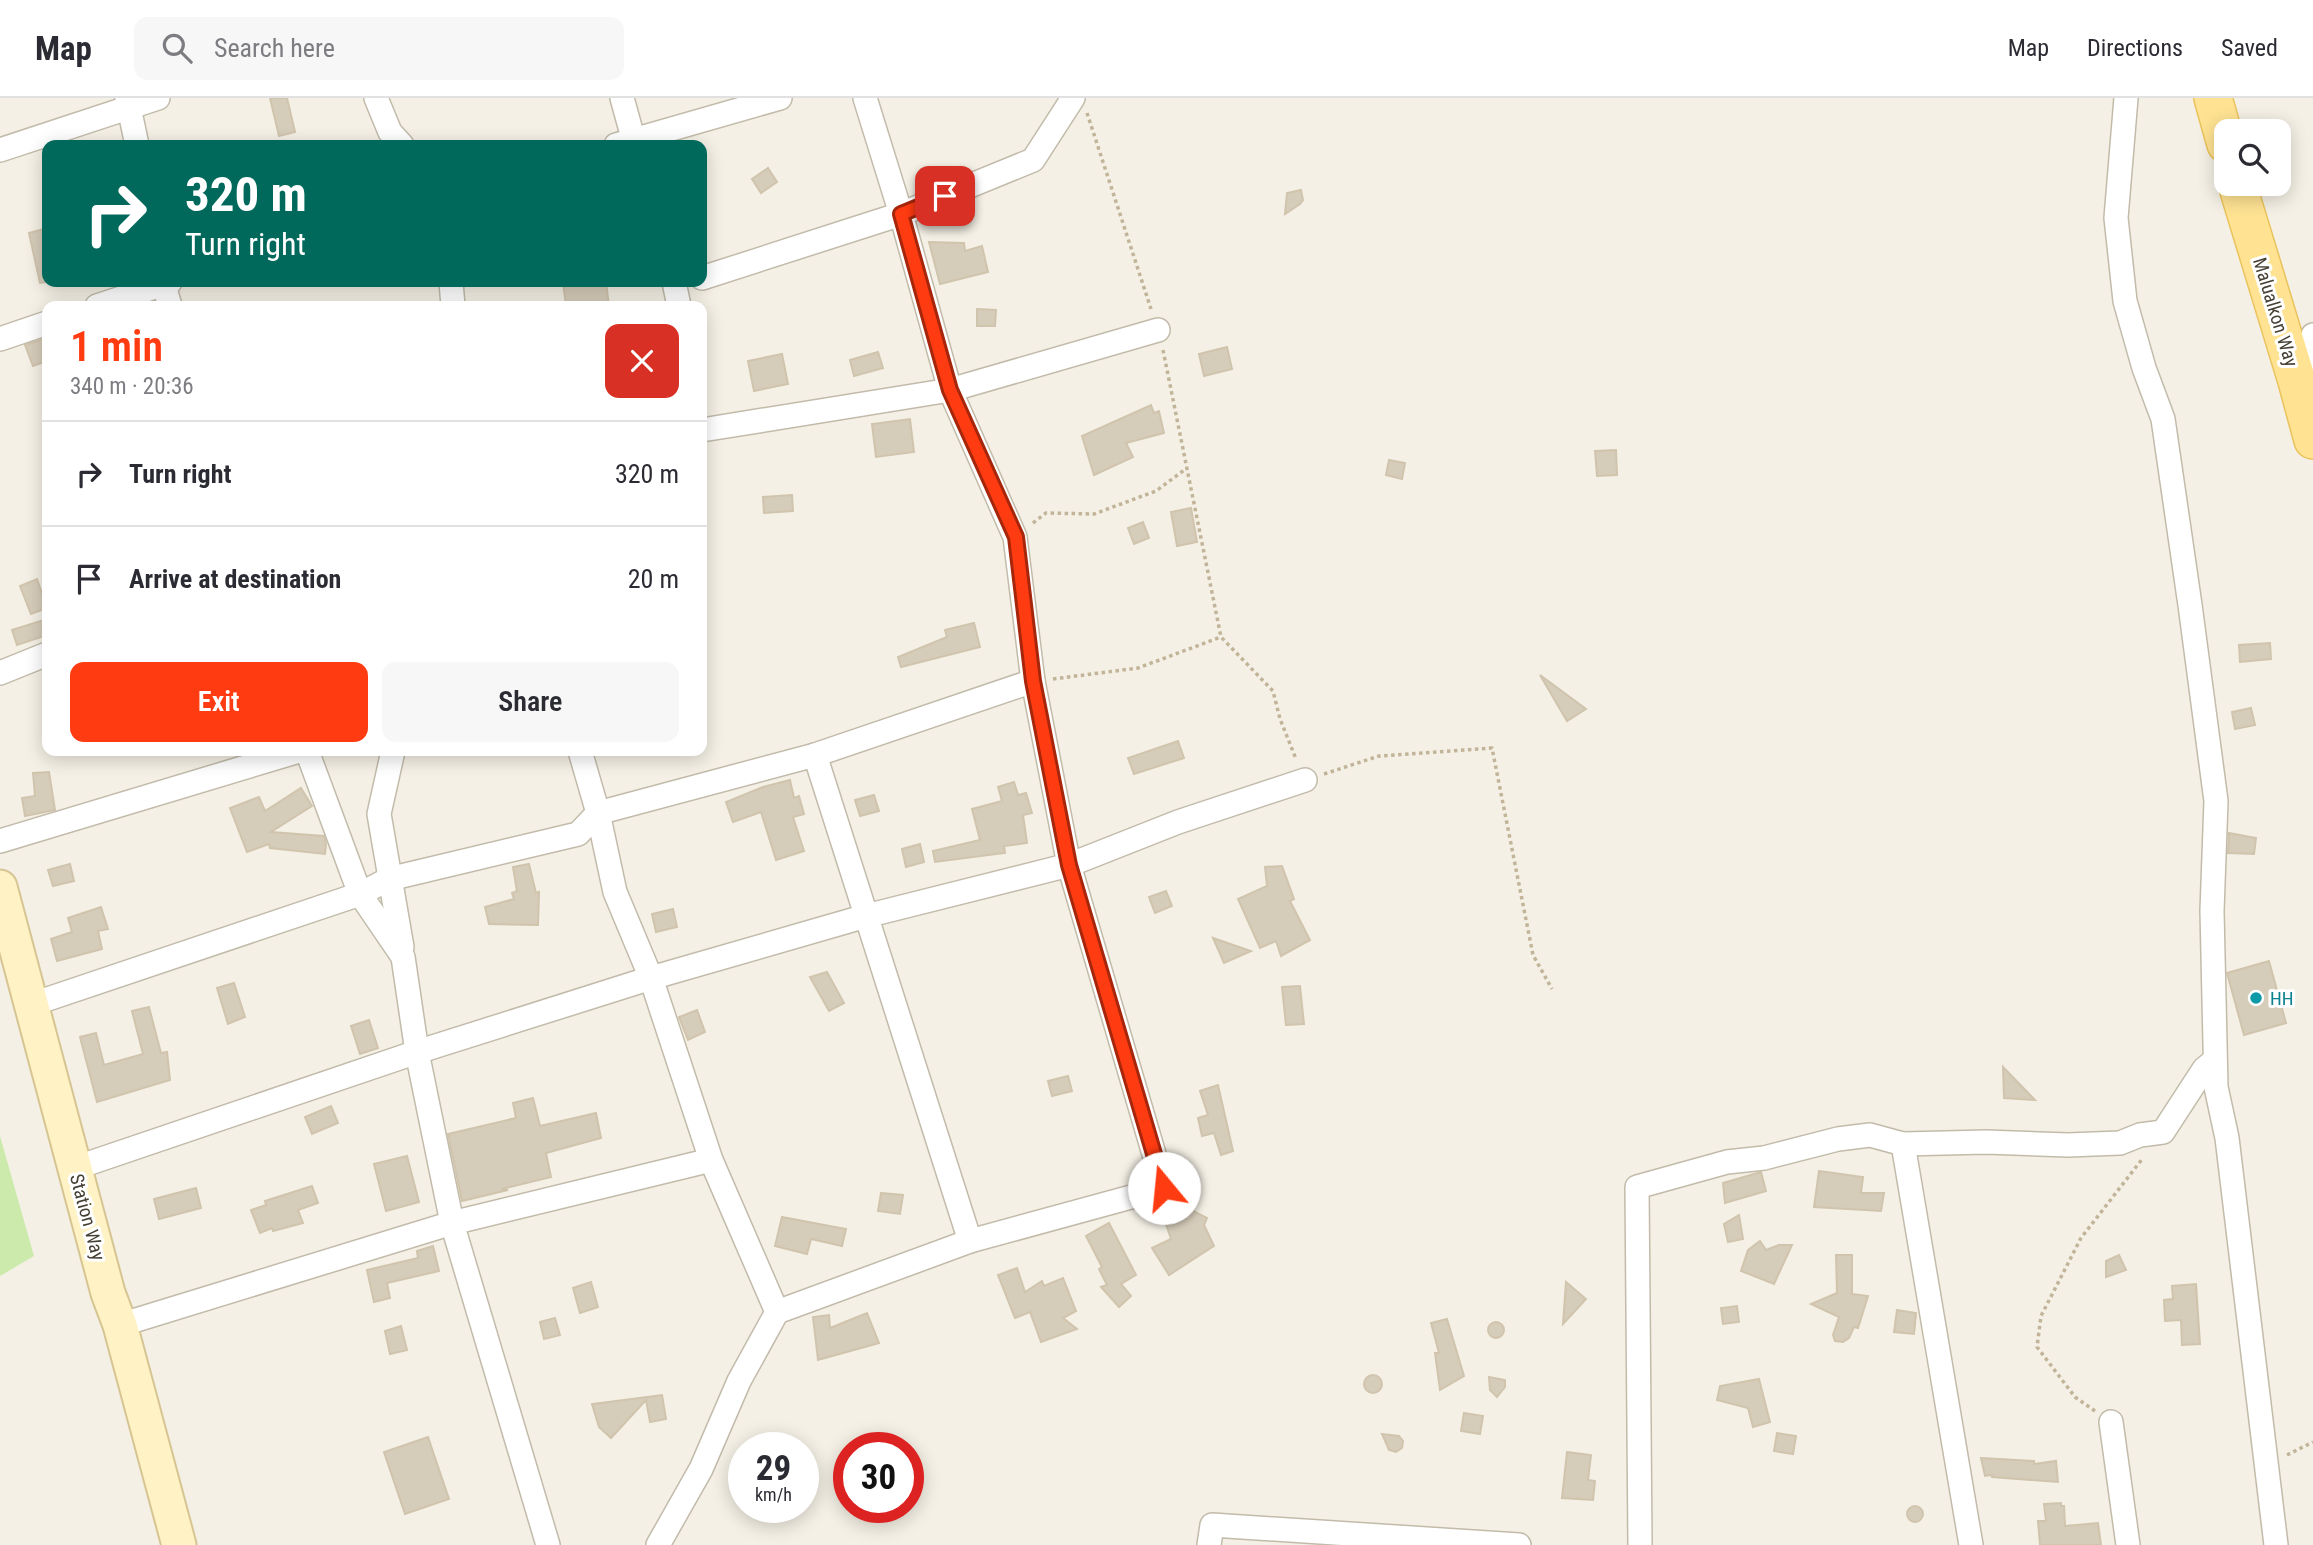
<!DOCTYPE html>
<meta charset="utf-8">
<style>
body{margin:0;font-family:"Roboto Condensed",sans-serif;background:#f7f7f7;color:#2b2b33;height:100vh;display:flex;flex-direction:column;font-size:26px;white-space:nowrap}
*{box-sizing:border-box;margin:0}
p{font-size:23px;color:#7c7c81}
.icon{flex:none;width:38px;height:38px;fill:none;stroke:currentColor;stroke-width:2;stroke-linecap:round;stroke-linejoin:round}
.map{position:relative;flex:1;overflow:hidden}
.details{position:absolute;left:42px;top:203px;width:665px;height:455px;display:flex;flex-direction:column;background:#fff;border-radius:14px;box-shadow:0 4px 18px #0003}
.details>*{flex:none}
.guide{position:absolute;left:42px;top:42px;width:665px;height:147px;border-radius:14px;box-shadow:0 4px 18px #0003;background:#00695c;color:#fff;overflow:hidden}
.buttons{position:absolute;left:2214px;top:21px;display:grid;gap:14px}
.buttons a{display:grid;place-items:center;width:77px;height:77px;border-radius:14px;background:#fff;box-shadow:0 4px 18px #0003;font-size:35px}
.speed{position:absolute;left:728px;top:1334px;display:flex;gap:14px;font-size:35px;font-weight:700;text-align:center}
.speed>*{display:grid;place-content:center;width:91px;height:91px;border-radius:50%;background:#fff;box-shadow:0 4px 18px #0003;line-height:1}
.speed small{font-size:18px;font-weight:400}
.speed .limit{border:10px solid #d22;background:#fff;color:#111}
.pin{position:absolute;display:grid;place-items:center;width:60px;height:60px;color:#fff;margin:-30px;border-radius:14px;box-shadow:0 4px 10px #0006}
.me{position:absolute;width:77px;margin:-38px;rotate:343deg;stroke-linejoin:round;filter:drop-shadow(0 0 5px #0008)}
.turn{display:flex;align-items:center;gap:24px;height:147px;padding:0 28px;font-size:32px}
.turn .icon{width:91px;height:91px;stroke-width:2.5}
.turn b{display:block;font-size:49px;line-height:60px}
.round{display:grid;place-items:center;flex:none;width:74px;height:74px;border-radius:14px;background:#f7f7f7}
.summary{display:flex;align-items:center;justify-content:space-between;height:119px;padding:0 28px}
h1{font-size:42px;font-weight:600;line-height:52px;color:#ff3b11}
.primary-button{display:flex;gap:14px;margin-top:auto;padding:14px 28px}
.primary-button a{flex:1;height:80px;border-radius:14px;background:#ff3b11;color:#fff;font-size:28px;font-weight:600;line-height:80px;text-align:center}
.primary-button a+a{background:#f7f7f7;color:#2b2b33}
ul{padding:0;list-style:none}
li{display:flex;align-items:center;gap:21px;height:105px;padding:0 28px;border-top:2px solid #e1e1e2}
li div{flex:1}
li b{display:block;font-size:26px}
li em{font-style:normal}
header{display:flex;align-items:center;gap:42px;box-sizing:border-box;height:98px;padding:0 35px;background:#fff;border-bottom:2px solid #e1e1e2}
header strong{font-size:33px}
nav{display:flex;gap:38px;margin-inline-start:auto;font-size:24px}
.search{width:490px;height:63px;background:#f7f7f7;display:flex;align-items:center;gap:18px;box-sizing:border-box;padding:0 24px;border-radius:14px;color:#7c7c81;font-size:26px}
.map>svg:first-child{display:block}
.green{fill:#cceaac}
.building{fill:#d6ccba;stroke:#d1c4ad;stroke-width:2}
.lines{fill:none;stroke-linecap:round;stroke-linejoin:round}
.street-casing{stroke:#c2bbaa;stroke-width:26}
.secondary-casing{stroke:#d6c592;stroke-width:37}
.primary-casing{stroke:#eac35d;stroke-width:40}
.path{stroke:#c2b498;stroke-width:3.5;stroke-dasharray:3.5 3.5;stroke-linecap:butt}
.street{stroke:#fff;stroke-width:23}
.secondary{stroke:#fff2c4;stroke-width:33}
.primary{stroke:#ffe393;stroke-width:37}
.route-casing{stroke:#a6260b;stroke-width:18}
.route{stroke:#ff3b11;stroke-width:12}
.culture-dot{fill:#0f9aa8;stroke:#fff;stroke-width:2.5}
.labels{text-anchor:middle;stroke-width:6;stroke-linejoin:round;paint-order:stroke}
.street-label{font-size:19px;fill:#464034;stroke:#fff}
.culture-label{font-size:19px;fill:#0d838f;stroke:#fff;text-anchor:start}
</style>
<header>
<strong>Map</strong>
<div class="search"><svg class="icon" aria-label="search" viewBox="0 0 24 24"><circle cx="10" cy="10" r="6"/><path d="M15 15l6 6"/></svg>Search here</div>
<nav><a>Map</a><a>Directions</a><a>Saved</a></nav>
</header>
<div class="map">
<svg width="2313" height="1447" viewBox="0 0 2313 1447">
<rect width="100%" height="100%" fill="#f4f0e5"/>
<polygon class="green" points="0,1038 34,1158 0,1178"/>
<g class="building">
<polygon points="270,0 287,0 295,34 279,38"/>
<polygon points="768,70 777,84 761,95 752,81"/>
<polygon points="1301,92 1303,102 1300,106 1285,116 1287,95"/>
<polygon points="44,131 47,145 47,184 40,185 29,135"/>
<polygon points="929,144 964,145 965,153 982,148 988,174 940,186"/>
<polygon points="563,184 606,184 609,208 566,208"/>
<polygon points="977,211 996,212 995,228 977,228"/>
<polygon points="47,240 47,263 33,268 25,247"/>
<polygon points="1227,249 1232,271 1204,278 1199,256"/>
<polygon points="878,254 883,270 854,278 850,262"/>
<polygon points="782,256 788,286 754,293 748,263"/>
<polygon points="1151,307 1154,315 1159,313 1164,335 1126,345 1133,359 1094,377 1082,338"/>
<polygon points="910,321 914,354 876,359 872,326"/>
<polygon points="1616,352 1617,377 1597,378 1595,353"/>
<polygon points="1389,362 1405,365 1402,381 1386,377"/>
<polygon points="792,397 793,413 764,415 763,399"/>
<polygon points="1191,410 1197,444 1177,448 1171,414"/>
<polygon points="1143,424 1149,440 1134,446 1128,430"/>
<polygon points="37,481 47,510 31,516 20,488"/>
<polygon points="47,521 47,537 17,547 12,532"/>
<polygon points="974,525 980,549 901,569 898,559 947,539 945,532"/>
<polygon points="2270,545 2271,561 2240,564 2239,547"/>
<polygon points="1540,577 1586,611 1567,623"/>
<polygon points="2251,610 2255,627 2235,631 2232,614"/>
<polygon points="1178,643 1184,660 1134,676 1128,660"/>
<polygon points="49,674 55,712 25,718 22,700 35,698 33,675"/>
<polygon points="790,682 794,700 799,698 804,716 793,719 804,753 776,762 761,714 733,724 726,704 763,689"/>
<polygon points="1014,684 1018,697 1026,695 1032,715 1023,717 1027,745 1004,748 1005,755 935,764 933,753 980,742 972,711 1002,703 998,689"/>
<polygon points="301,690 312,708 271,734 324,738 326,746 325,756 270,750 269,746 247,754 230,710 259,699 265,713"/>
<polygon points="874,697 879,713 860,718 855,702"/>
<polygon points="2229,735 2256,740 2254,756 2228,755"/>
<polygon points="920,746 924,764 906,769 902,751"/>
<polygon points="70,766 74,783 53,788 48,772"/>
<polygon points="529,766 536,795 539,794 538,827 489,826 485,809 514,801 512,795 517,793 513,769"/>
<polygon points="1282,768 1294,801 1290,803 1310,842 1281,858 1276,843 1260,850 1238,801 1267,788 1265,769"/>
<polygon points="1166,793 1172,808 1155,815 1149,799"/>
<polygon points="101,809 108,831 98,833 102,851 57,863 51,841 72,834 68,820"/>
<polygon points="673,811 677,829 656,834 652,816"/>
<polygon points="1213,840 1251,853 1224,865"/>
<polygon points="2269,863 2286,925 2244,937 2227,875"/>
<polygon points="827,874 844,905 829,913 810,879"/>
<polygon points="234,885 245,919 228,926 217,890"/>
<polygon points="1300,888 1304,926 1286,927 1282,889"/>
<polygon points="149,909 161,955 167,954 170,982 97,1004 80,939 96,935 104,967 143,956 132,913"/>
<polygon points="697,912 705,934 688,942 679,919"/>
<polygon points="369,922 378,950 360,956 351,928"/>
<polygon points="2003,969 2035,1002 2004,1000"/>
<polygon points="1068,978 1072,993 1052,998 1048,983"/>
<polygon points="1218,987 1233,1053 1221,1057 1214,1035 1202,1038 1198,1020 1208,1017 1200,993"/>
<polygon points="533,1000 540,1028 596,1015 601,1040 546,1055 551,1079 502,1091 508,1092 462,1103 448,1036 516,1020 513,1005"/>
<polygon points="331,1008 338,1025 312,1036 305,1019"/>
<polygon points="407,1058 419,1104 386,1113 374,1066"/>
<polygon points="1819,1073 1863,1079 1861,1095 1884,1095 1881,1113 1814,1109"/>
<polygon points="1761,1074 1766,1093 1725,1105 1723,1085"/>
<polygon points="312,1088 318,1105 298,1112 303,1125 273,1133 272,1130 260,1135 251,1112 266,1107 265,1103"/>
<polygon points="196,1090 201,1110 159,1121 154,1101"/>
<polygon points="881,1095 903,1097 900,1116 878,1113"/>
<polygon points="1193,1113 1207,1120 1204,1127 1214,1148 1169,1177 1152,1150 1171,1141 1165,1123"/>
<polygon points="1739,1117 1743,1141 1728,1144 1724,1126"/>
<polygon points="782,1119 846,1131 842,1148 811,1141 807,1156 775,1148"/>
<polygon points="1109,1125 1136,1177 1121,1186 1131,1198 1119,1209 1101,1189 1107,1187 1099,1171 1102,1169 1086,1138"/>
<polygon points="1760,1143 1766,1152 1779,1147 1792,1147 1774,1186 1741,1173 1748,1152"/>
<polygon points="433,1148 439,1173 387,1185 390,1200 374,1204 367,1172 418,1160 417,1153"/>
<polygon points="1836,1157 1852,1157 1852,1196 1868,1198 1858,1230 1854,1229 1849,1240 1843,1244 1835,1243 1833,1237 1839,1219 1811,1206 1837,1195"/>
<polygon points="2119,1157 2126,1172 2106,1179 2106,1163"/>
<polygon points="1017,1170 1025,1194 1042,1183 1044,1188 1063,1180 1076,1213 1063,1220 1077,1231 1041,1244 1030,1214 1015,1220 998,1177"/>
<polygon points="591,1184 598,1209 580,1215 573,1190"/>
<polygon points="1566,1184 1586,1201 1563,1226"/>
<polygon points="2196,1186 2200,1246 2182,1247 2181,1222 2165,1223 2164,1202 2173,1201 2172,1188"/>
<polygon points="1737,1208 1739,1224 1723,1226 1721,1210"/>
<polygon points="1897,1212 1916,1215 1914,1236 1894,1234"/>
<polygon points="867,1215 879,1245 818,1262 813,1219 829,1217 830,1230"/>
<polygon points="555,1220 560,1237 544,1241 540,1224"/>
<polygon points="1447,1221 1464,1278 1440,1292 1435,1255 1439,1255 1431,1225"/>
<circle cx="1496" cy="1232" r="8"/>
<polygon points="401,1228 407,1252 390,1256 385,1233"/>
<circle cx="1373" cy="1286" r="9"/>
<polygon points="1489,1279 1505,1282 1505,1289 1497,1299 1490,1292"/>
<polygon points="1759,1281 1770,1324 1753,1329 1748,1310 1717,1302 1720,1288"/>
<polygon points="662,1297 666,1321 650,1324 646,1302 611,1340 599,1329 592,1306"/>
<polygon points="1464,1315 1483,1318 1480,1336 1461,1333"/>
<polygon points="1777,1335 1796,1338 1793,1356 1774,1353"/>
<polygon points="1382,1336 1399,1338 1403,1343 1402,1350 1396,1354 1389,1352"/>
<polygon points="428,1339 449,1401 405,1416 384,1354"/>
<polygon points="1567,1354 1591,1357 1588,1382 1595,1383 1593,1402 1562,1400"/>
<polygon points="1981,1360 2034,1363 2034,1366 2056,1363 2058,1384 1992,1379 1992,1377 1985,1378"/>
<polygon points="2061,1405 2061,1408 2064,1408 2065,1428 2098,1425 2101,1447 2040,1447 2038,1423 2046,1423 2044,1406"/>
<circle cx="1915" cy="1416" r="8"/>
</g>
<g class="lines">
<defs>
<g id="street">
<polyline points="127,0 137,47"/>
<polyline points="376,0 390,34 402,47"/>
<polyline points="622,0 635,47"/>
<polyline points="2126,0 2116,120 2125,203 2144,270 2163,321 2190,507 2216,703 2212,813 2216,989 2227,1040 2276,1447"/>
<polyline points="616,47 780,0"/>
<polyline points="0,52 158,0"/>
<polyline points="702,180 901,116 1033,62 1073,0"/>
<polyline points="163,184 170,208"/>
<polyline points="451,184 453,208"/>
<polyline points="674,184 679,208"/>
<polyline points="97,208 170,184"/>
<polyline points="0,241 47,225"/>
<polyline points="2297,283 2313,237"/>
<polyline points="702,332 950,292 1158,232"/>
<polyline points="0,575 47,556"/>
<polyline points="307,653 360,796 403,859 417,954 452,1125 548,1447"/>
<polyline points="393,653 379,716 402,849"/>
<polyline points="580,653 598,715 615,794 651,880 711,1062 777,1214"/>
<polyline points="815,657 970,1143 1164,1090 1069,767 1033,583 1015,439 950,292 901,116 865,0"/>
<polyline points="0,743 299,653"/>
<polyline points="30,907 360,796 389,781 578,736 598,715 815,657 1033,583"/>
<polyline points="1903,1046 1971,1447"/>
<polyline points="75,1070 417,954 651,880 866,818 1069,767 1178,724 1305,682"/>
<polyline points="120,1227 452,1125 711,1062"/>
<polyline points="2111,1324 2128,1447"/>
<polyline points="658,1447 701,1371 739,1283 777,1214 970,1143"/>
<polyline points="1209,1447 1212,1427 1519,1447"/>
<polyline points="1640,1447 1637,1089 1727,1064 1764,1060 1838,1041 1870,1037 1903,1046 1986,1044 2068,1047 2120,1045 2140,1037 2163,1034 2204,971 2215,962"/>
</g>
<polyline id="secondary" points="0,789 108,1195 120,1227 179,1447"/>
<g id="primary">
<polyline points="2213,0 2226,46"/>
<polyline points="2237,86 2297,283 2313,342"/>
</g>
</defs>
<use href="#street" class="street-casing"/>
<use href="#secondary" class="secondary-casing"/>
<use href="#primary" class="primary-casing"/>
<g class="path">
<polyline points="1087,15 1151,211"/>
<polyline points="1163,252 1221,539 1273,593 1280,621 1296,661"/>
<polyline points="1033,425 1046,415 1094,416 1156,393 1187,370"/>
<polyline points="1053,581 1138,570 1221,539"/>
<polyline points="1324,676 1379,658 1492,650 1533,857 1552,891"/>
<polyline points="2095,1313 2075,1299 2037,1249 2041,1218 2081,1140 2143,1060"/>
<polyline points="2287,1357 2313,1344"/>
</g>
<use href="#street" class="street"/>
<use href="#secondary" class="secondary"/>
<use href="#primary" class="primary"/>
</g>
<g class="lines">
<defs>
<polyline id="route" points="945,98 901,116 950,292 1016,439 1033,583 1069,767 1164,1090"/>
</defs>
<use href="#route" class="route-casing"/>
<use href="#route" class="route"/>
</g>
<circle class="culture-dot" cx="2256" cy="900" r="7"/>
<g class="labels">
<g class="street-label">
<text transform="translate(2276 214) rotate(73)" y="7">Malualkon Way</text>
<text transform="translate(88 1119) rotate(75)" y="7">Station Way</text>
</g>
<g class="culture-label">
<text x="2270" y="907">HH</text>
</g>
</g>
</svg>
<div class="buttons">
<a><svg class="icon" aria-label="search" viewBox="0 0 24 24"><circle cx="10" cy="10" r="6"/><path d="M15 15l6 6"/></svg></a>
</div>
<div class="speed"><div>29<small>km/h</small></div><div class="limit">30</div></div>
<div class="pin" style="left:945px;top:98px;background:#d93025"><svg class="icon" aria-label="arrive" viewBox="0 0 24 24"><path d="M6 21V4h12l-3 4 3 4H6"/></svg></div>
<svg class="me" style="left:1164px;top:1090px" viewBox="-20 -20 40 40"><circle r="19" fill="#fff"/><path d="M0-13L10 11 0 6-10 11z" fill="#ff3b11"/></svg>
<div class="guide">
<div class="turn"><svg class="icon" aria-label="right" viewBox="0 0 24 24"><path d="M7 20v-9h11M14 6l5 5-5 5"/></svg><div><b>320 m</b>Turn right</div></div>
</div>
<section class="details">
<div class="summary"><div><h1>1 min</h1><p>340 m · 20:36</p></div><a class="round" style="background:#d93025;color:#fff"><svg class="icon" aria-label="close" viewBox="0 0 24 24"><path d="M6 6l12 12M18 6L6 18"/></svg></a></div>
<ul>
<li><svg class="icon" aria-label="right" viewBox="0 0 24 24"><path d="M7 20v-9h11M14 6l5 5-5 5"/></svg><div><b>Turn right</b></div><em>320 m</em></li>
<li><svg class="icon" aria-label="arrive" viewBox="0 0 24 24"><path d="M6 21V4h12l-3 4 3 4H6"/></svg><div><b>Arrive at destination</b></div><em>20 m</em></li>
</ul>
<div class="primary-button"><a>Exit</a><a>Share</a></div>
</section>
</div>
